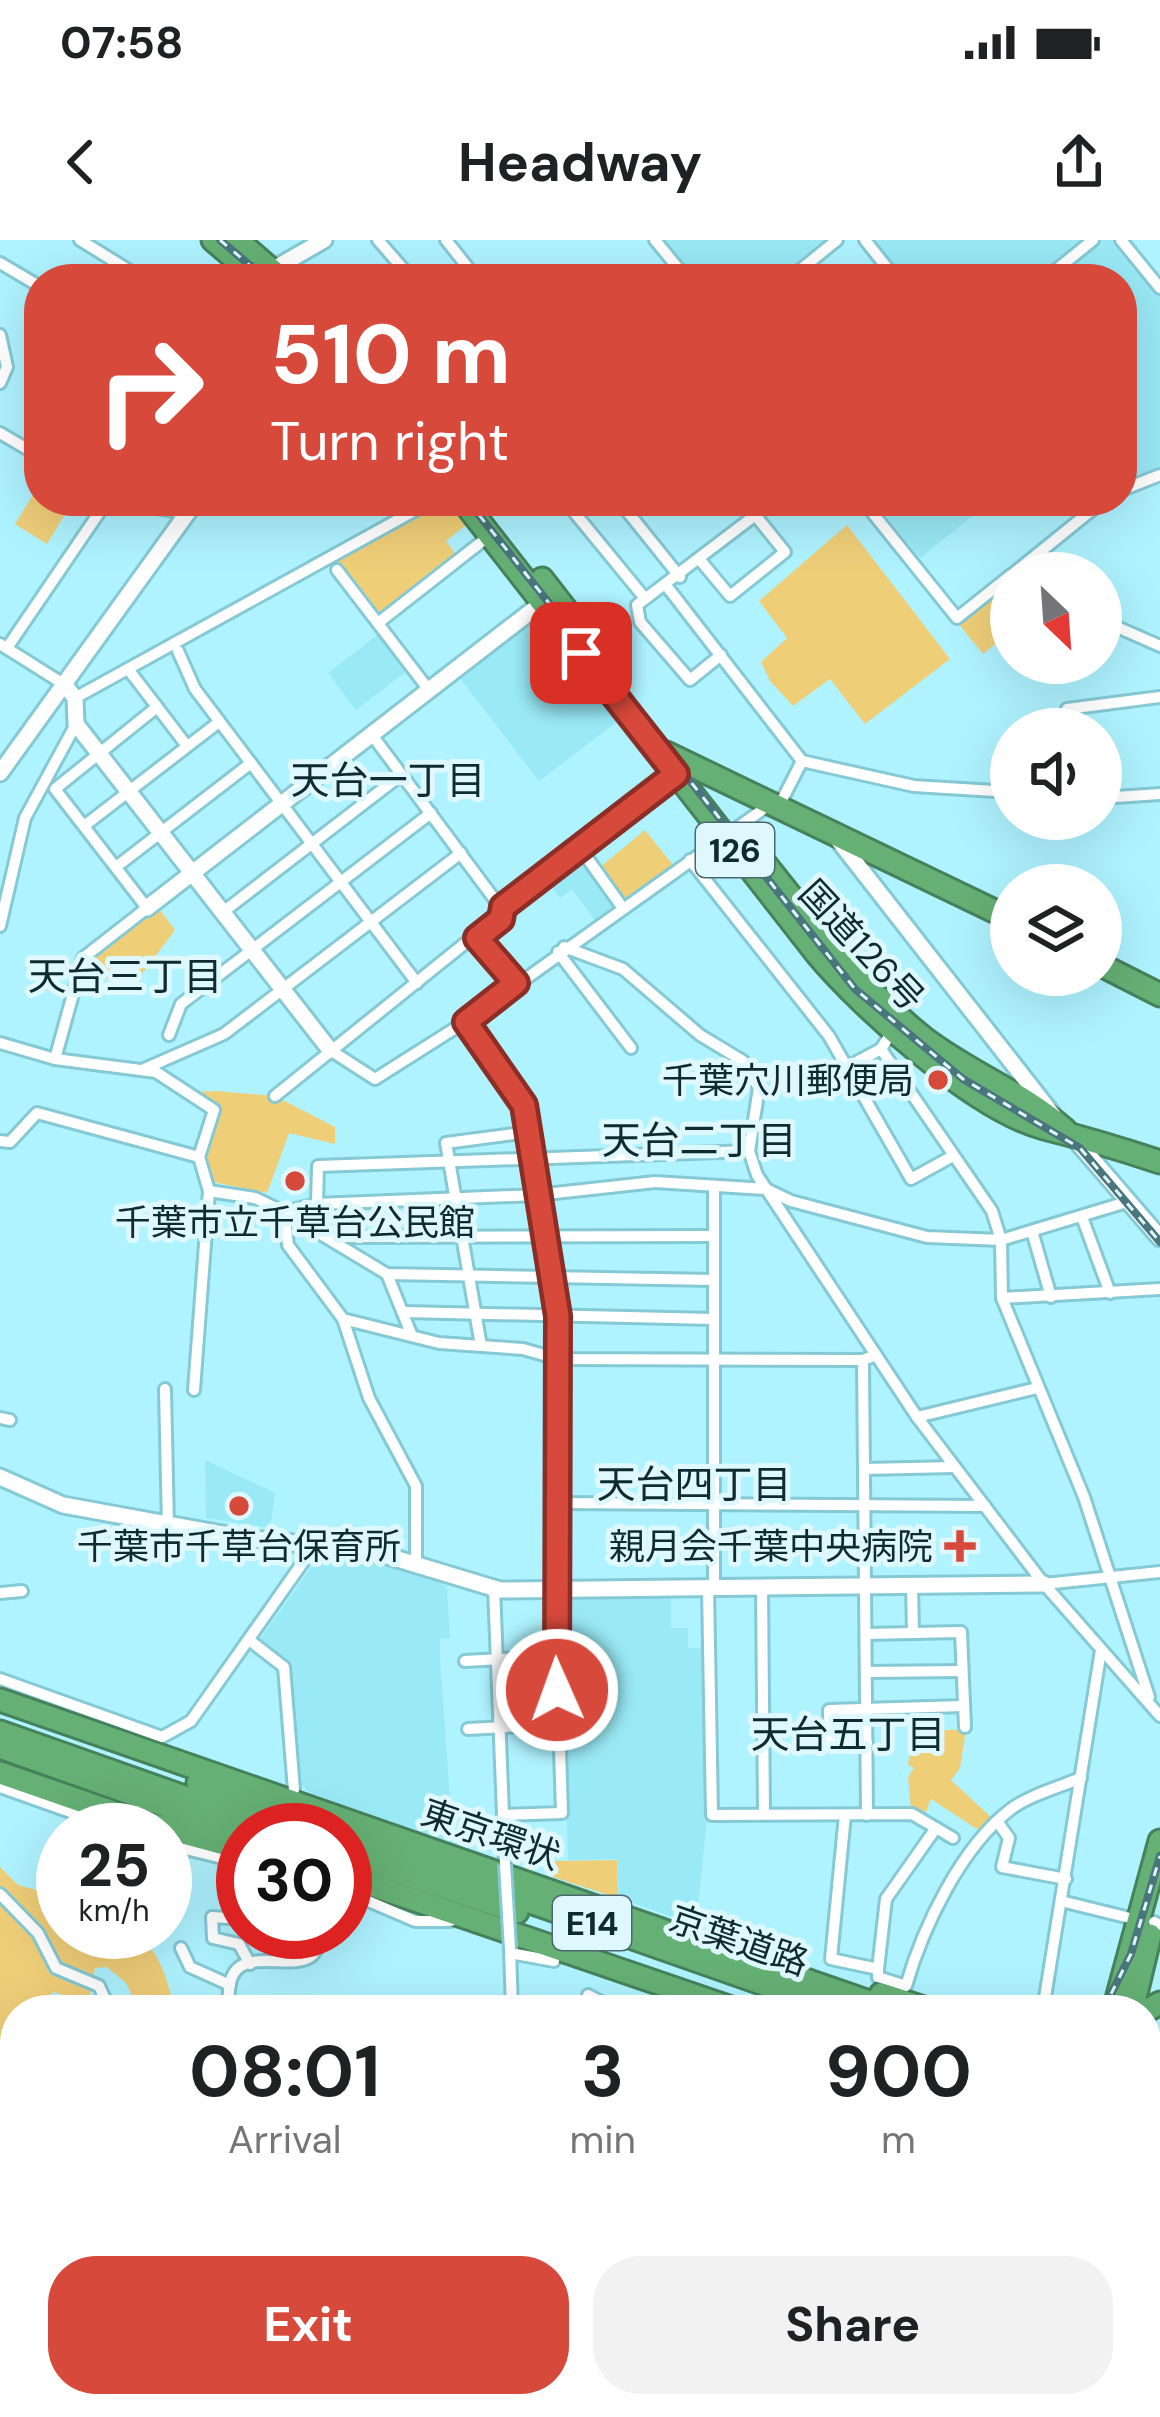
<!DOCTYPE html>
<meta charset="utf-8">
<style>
body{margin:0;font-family:"DM Sans","Noto Sans JP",sans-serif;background:#f2f2f2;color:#202124;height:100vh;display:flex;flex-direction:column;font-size:45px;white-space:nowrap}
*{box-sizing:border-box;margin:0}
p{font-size:39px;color:#757577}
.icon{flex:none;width:66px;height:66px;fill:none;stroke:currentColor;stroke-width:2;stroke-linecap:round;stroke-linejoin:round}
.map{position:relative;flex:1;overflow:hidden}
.sheet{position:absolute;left:0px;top:1755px;width:1161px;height:423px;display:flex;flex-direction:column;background:#fff;border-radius:48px 48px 0 0;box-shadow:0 12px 48px #0002}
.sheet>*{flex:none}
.hud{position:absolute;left:24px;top:24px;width:1113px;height:252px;border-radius:48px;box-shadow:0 12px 48px #0002;background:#d6493b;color:#fff;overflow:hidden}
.needle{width:78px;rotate:155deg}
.buttons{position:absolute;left:990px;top:312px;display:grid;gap:24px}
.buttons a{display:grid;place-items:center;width:132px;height:132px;border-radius:50%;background:#fff;box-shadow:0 12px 48px #0002;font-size:60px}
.speed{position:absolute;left:36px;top:1563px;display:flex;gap:24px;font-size:60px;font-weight:700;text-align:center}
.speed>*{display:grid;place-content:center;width:156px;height:156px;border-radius:50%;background:#fff;box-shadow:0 12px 48px #0002;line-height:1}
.speed small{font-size:30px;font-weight:400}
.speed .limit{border:18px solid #d22;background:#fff;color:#111}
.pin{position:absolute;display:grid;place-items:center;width:102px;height:102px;color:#fff;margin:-51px;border-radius:24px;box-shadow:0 6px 18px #0006}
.me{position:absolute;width:132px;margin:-66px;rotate:358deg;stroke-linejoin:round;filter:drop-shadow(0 0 9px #0008)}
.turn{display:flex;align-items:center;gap:42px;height:252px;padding:0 48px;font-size:54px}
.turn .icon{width:156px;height:156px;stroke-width:2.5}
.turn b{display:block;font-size:84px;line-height:102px}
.eta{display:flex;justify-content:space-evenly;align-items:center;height:204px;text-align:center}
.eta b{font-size:72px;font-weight:700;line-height:84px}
.primary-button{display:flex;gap:24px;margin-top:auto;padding:24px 48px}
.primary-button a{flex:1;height:138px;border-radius:48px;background:#d6493b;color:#fff;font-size:48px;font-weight:700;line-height:138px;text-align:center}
.primary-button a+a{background:#f2f2f2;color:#202124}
.status{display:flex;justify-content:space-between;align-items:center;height:84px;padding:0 60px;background:#fff;direction:ltr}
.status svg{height:33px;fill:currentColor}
header{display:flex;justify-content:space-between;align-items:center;height:156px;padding:0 48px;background:#fff;font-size:54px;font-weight:700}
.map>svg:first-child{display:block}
.built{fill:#99e9f6}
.green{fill:#efce78}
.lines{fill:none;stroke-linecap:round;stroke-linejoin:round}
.street-casing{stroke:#85c9d4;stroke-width:16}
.secondary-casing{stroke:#85c9d4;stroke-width:21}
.highway-casing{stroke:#47815c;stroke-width:27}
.street{stroke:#fff;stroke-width:10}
.secondary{stroke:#fff;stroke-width:15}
.highway{stroke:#65b074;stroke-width:21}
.rail-casing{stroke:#49757c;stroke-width:8}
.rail{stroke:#def8fd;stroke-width:3;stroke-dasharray:9;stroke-linecap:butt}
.street-bridge-casing{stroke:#85c9d4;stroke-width:16;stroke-linecap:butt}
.street-bridge{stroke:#fff;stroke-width:10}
.route-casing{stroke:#8b2f26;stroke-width:30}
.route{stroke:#d6493b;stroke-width:21}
.poi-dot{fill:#d6493b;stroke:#def8fd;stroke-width:4.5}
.labels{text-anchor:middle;stroke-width:10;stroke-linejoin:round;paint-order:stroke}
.shield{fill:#def8fd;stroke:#4c686e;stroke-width:3}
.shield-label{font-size:33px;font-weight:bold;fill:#0e2b30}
.street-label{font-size:36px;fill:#0e2b30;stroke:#def8fd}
.poi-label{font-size:36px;fill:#0e2b30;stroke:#def8fd;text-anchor:end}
.neighbourhood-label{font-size:39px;fill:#0e2b30;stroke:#def8fd}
</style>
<div class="status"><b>07:58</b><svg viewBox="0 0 49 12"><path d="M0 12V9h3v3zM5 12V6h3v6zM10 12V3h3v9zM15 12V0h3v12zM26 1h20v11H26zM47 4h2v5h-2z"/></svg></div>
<header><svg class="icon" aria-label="back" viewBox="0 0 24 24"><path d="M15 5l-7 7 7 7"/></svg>Headway<svg class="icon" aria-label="share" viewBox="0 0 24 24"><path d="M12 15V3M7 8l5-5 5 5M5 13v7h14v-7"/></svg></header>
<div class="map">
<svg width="1160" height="2177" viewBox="0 0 1160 2177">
<rect width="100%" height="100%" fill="#aef3ff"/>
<g class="built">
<polygon points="664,0 829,0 781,39 695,39"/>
<polygon points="873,0 1085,0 1038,39 904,39"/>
<polygon points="1102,0 1117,0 1160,53 1160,230 1122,245 1122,39 1055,39"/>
<polygon points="873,261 991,261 920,318"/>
<polygon points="526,380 537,380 599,457 606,456 622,478 539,541 456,433"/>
<polygon points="380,393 408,430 356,470 328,433"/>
<polygon points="579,616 615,664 595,680 572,649 560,658 547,640"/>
<polygon points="205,1220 275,1253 270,1288 206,1278"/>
<polygon points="320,1315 395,1324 447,1346 450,1398 440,1399 440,1419 453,1603 310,1553 297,1539 287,1424 258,1402"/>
<polygon points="671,1355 671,1388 688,1388 688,1408 706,1408 707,1578 696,1685 619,1658 617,1619 568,1620 559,1361 561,1356"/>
</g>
<g class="green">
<polygon points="33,255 49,265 73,261 47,304 15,284"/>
<polygon points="445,261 455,261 471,281 446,301 457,316 377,376 336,321"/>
<polygon points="847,285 950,419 865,484 830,439 793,466 770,441 761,422 787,398 759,361"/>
<polygon points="1011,341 1011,391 983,414 958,383"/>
<polygon points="645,590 673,625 624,661 599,628"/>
<polygon points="158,667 175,690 126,755 87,722"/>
<polygon points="216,851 275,856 335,887 335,904 289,893 267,953 213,942 205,921 219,871 195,852"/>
<polygon points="966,1489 960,1528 951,1540 994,1580 983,1593 931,1559 924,1577 911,1570 908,1537 914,1528 908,1525 913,1492"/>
<polygon points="617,1620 618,1658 553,1637 554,1621"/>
<path d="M0 1627 18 1645 63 1657V1692C142 1692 154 1687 175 1770H139L126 1743 107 1727 95 1728 89 1761 52 1752V1770H15V1821L0 1833Z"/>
</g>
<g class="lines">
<defs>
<g id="street">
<polyline points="80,0 143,39"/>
<polyline points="378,0 412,39"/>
<polyline points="446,0 477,39"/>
<polyline points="655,0 687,39"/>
<polyline points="865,0 896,39"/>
<polyline points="1121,0 1160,48"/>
<polyline points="0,23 39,46"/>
<polyline points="789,39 837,0"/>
<polyline points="1045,39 1093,0"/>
<polyline points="0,95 7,127 0,143"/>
<polyline points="0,193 39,216"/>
<polyline points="1122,250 1160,235"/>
<polyline points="119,261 189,274"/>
<polyline points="565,261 643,356"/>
<polyline points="619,261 680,337"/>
<polyline points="863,261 957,378 1011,335"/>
<polyline points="700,320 730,356 785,312 756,276"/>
<polyline points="337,330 429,450"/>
<polyline points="1014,333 1103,261"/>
<polyline points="665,344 802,521 778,568"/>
<polyline points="1101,380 1160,406"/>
<polyline points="378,383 489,296"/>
<polyline points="0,404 65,445"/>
<polyline points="7,408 107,261"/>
<polyline points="178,411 195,449 417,743"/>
<polyline points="721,415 690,440 640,382 637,365 774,261"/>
<polyline points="128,429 187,506"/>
<polyline points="75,458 432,261"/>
<polyline points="157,467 55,549 147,668 83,718 55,819 156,832 214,870 199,917 209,951 194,1150"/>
<polyline points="1067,469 1160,457"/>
<polyline points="802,521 914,546 1011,552"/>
<polyline points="1101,558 1160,554"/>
<polyline points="84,586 219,482"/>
<polyline points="580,608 622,667"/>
<polyline points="690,620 829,796 911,939 951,917"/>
<polyline points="116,627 251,523"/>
<polyline points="503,667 677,534"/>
<polyline points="223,672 401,535"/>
<polyline points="0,686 25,578 76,484"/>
<polyline points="477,698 516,743"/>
<polyline points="564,707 623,729 700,795 743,821 759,848 749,911 757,935 917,1177 1044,1344 1160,1476"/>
<polyline points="558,712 631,808"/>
<polyline points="465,782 524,865 558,1076 555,1349 562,1573 503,1575"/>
<polyline points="893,790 881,809 992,971 1001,1000 1002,1058 1084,1257 1149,1457"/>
<polyline points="169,795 181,764 431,573"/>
<polyline points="0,803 55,819"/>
<polyline points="330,810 375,839 465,782 769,565"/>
<polyline points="849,826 881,809"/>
<polyline points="144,829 224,794 461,613"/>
<polyline points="275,856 504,672 372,495"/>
<polyline points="0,901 10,902 37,873 199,917"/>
<polyline points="714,946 714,1347"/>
<polyline points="209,951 255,958 284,972 317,964 537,955 655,942 766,949 791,961 927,997 1001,1000 1130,961"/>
<polyline points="317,964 318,926 749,911"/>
<polyline points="284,972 387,1034 714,1040"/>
<polyline points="284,972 288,1005 343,1079 369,1158 416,1246 416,1324"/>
<polyline points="1082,977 1110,1053"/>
<polyline points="1032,991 1051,1057"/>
<polyline points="327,997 714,996"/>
<polyline points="387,1034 412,1096"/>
<polyline points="1002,1058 1160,1049"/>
<polyline points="404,1072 714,1079"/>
<polyline points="343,1079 439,1103 523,1109 558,1119 863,1120 876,1115"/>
<polyline points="481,1106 446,903 529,892"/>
<polyline points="863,1120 867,1575"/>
<polyline points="165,1149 168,1286"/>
<polyline points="917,1177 1037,1148"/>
<polyline points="0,1178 10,1180"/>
<polyline points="864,1229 955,1227"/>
<polyline points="559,1263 985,1266"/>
<polyline points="1044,1344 1160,1332"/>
<polyline points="912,1345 913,1393"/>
<polyline points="708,1347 712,1575 912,1574 953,1598"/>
<polyline points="762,1347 764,1574"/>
<polyline points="494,1348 505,1624"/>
<polyline points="0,1353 22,1351"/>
<polyline points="866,1394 961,1392 965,1487"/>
<polyline points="249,1400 284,1427 294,1550"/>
<polyline points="465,1421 556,1416"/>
<polyline points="866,1432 962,1431"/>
<polyline points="0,1439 162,1497 191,1481 315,1305"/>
<polyline points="468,1489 559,1484"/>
<polyline points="867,1503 830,1504 829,1470 964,1466"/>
<polyline points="0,1547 121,1590"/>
<polyline points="845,1575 831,1719 878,1729 886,1659 936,1588"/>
<polyline points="997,1581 1009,1598 1002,1627 1066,1639"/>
<polyline points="165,1604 243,1623"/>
<polyline points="345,1651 415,1681 451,1681"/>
<polyline points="0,1654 38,1693 56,1728 99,1746 110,1770"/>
<polyline points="1061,1661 1138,1680"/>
<polyline points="243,1679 212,1677 213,1698 239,1704 250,1724"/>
<polyline points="1154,1682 1160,1685"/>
<polyline points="181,1708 190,1727 230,1745"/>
<polyline points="510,1709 512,1770"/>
<polyline points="510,1713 554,1721"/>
<path d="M878 1729V1737L906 1746C923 1687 961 1607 1011 1569 1030 1555 1059 1547 1081 1538"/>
<polyline points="588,1755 617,1770"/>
<path d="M230 1770C219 1695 285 1733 310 1717 317 1713 320 1700 324 1692"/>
<polyline points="1043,1770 1101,1410"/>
<polyline points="1146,1995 1160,1998"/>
<polyline points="1146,2097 1160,2100"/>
<polyline points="1146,2110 1160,2112"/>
<polyline points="0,2128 15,2109"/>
<polyline points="220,2163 222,2177"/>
<polyline points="491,2163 492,2177"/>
<polyline points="570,2163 570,2177"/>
<polyline points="596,2163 596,2177"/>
<polyline points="652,2177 653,2163"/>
<polyline points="715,2177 717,2163"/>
<polyline points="1128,2177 1129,2163"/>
</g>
<g id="secondary">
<polyline points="265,34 324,0"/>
<polyline points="65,445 75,458 76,484 330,810"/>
<polyline points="0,533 196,261"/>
<polyline points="835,596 1053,875"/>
<polyline points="147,668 547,359"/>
<polyline points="1073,897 1160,998"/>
<polyline points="0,1237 63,1265 244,1298 371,1311 500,1350 1044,1344"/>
<polyline points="0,2047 15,2060"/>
<polyline points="269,2163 275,2177"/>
</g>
<g id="highway">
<polyline points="213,0 259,39"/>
<polyline points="237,0 282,39"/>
<path d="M463 261 817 714C863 769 975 870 1044 888 1084 898 1121 909 1160 922"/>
<polyline points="542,339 604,419"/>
<polyline points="666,513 1011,679"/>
<path d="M745 599C802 669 854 743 925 799 970 833 1023 853 1065 890"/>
<polyline points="1101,725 1160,755"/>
<polyline points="0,1460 892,1770"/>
<polyline points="0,1492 278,1590"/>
<polyline points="0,1507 231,1589"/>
<polyline points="0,1533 136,1580 243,1609"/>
<polyline points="198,1543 327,1590"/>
<polyline points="345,1597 838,1770"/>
<polyline points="345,1614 517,1672"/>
<polyline points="345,1636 737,1770"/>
<polyline points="881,1754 930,1770"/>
<polyline points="1114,1770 1160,1601"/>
<polyline points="1132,1770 1150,1695"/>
<polyline points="1146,1771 1160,1763"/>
<polyline points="1146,1859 1160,1864"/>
<polyline points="1146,1881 1160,1886"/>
<polyline points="1146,1916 1160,1922"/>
<polyline points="1146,1965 1160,1966"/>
<polyline points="1031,2177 1033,2163"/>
</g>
</defs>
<use href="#street" class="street-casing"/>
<use href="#secondary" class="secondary-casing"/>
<use href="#highway" class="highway-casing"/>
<use href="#street" class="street"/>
<use href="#secondary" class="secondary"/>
<use href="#highway" class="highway"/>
<defs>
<g id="rail">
<polyline points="220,0 266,39"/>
<polyline points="468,261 855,749 963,839 1080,908 1160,1002"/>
<polyline points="1103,1770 1131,1714 1160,1616"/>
<polyline points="965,2163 966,2177"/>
</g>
</defs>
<use href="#rail" class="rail-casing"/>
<use href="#rail" class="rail"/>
<defs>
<polyline id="street-bridge" points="505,1624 510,1709"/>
</defs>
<use href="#street-bridge" class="street-bridge-casing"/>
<use href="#street-bridge" class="street-bridge"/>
</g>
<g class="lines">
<defs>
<polyline id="route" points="557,1450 558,1076 524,865 466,782 516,743 477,698 501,679 503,667 676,534 581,413"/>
</defs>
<use href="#route" class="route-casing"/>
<use href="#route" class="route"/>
</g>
<g class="poi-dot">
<circle cx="938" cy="840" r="12"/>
<circle cx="295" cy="941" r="12"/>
<circle cx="239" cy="1266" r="12"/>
<path d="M954 1288h12v12h12v12h-12v12h-12v-12h-12v-12h12z"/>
</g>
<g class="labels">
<g class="shield">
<rect x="696" y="583" width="78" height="54" rx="9"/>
<rect x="553" y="1656" width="78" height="54" rx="9"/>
</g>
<g class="shield-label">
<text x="735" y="622">126</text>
<text x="592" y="1695">E14</text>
</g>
<g class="street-label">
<text transform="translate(862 705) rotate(47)" y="13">国道126号</text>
<text transform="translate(491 1594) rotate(19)" y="13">東京環状</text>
<text transform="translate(739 1700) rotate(19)" y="13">京葉道路</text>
</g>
<g class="poi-label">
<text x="914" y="853">千葉穴川郵便局</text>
<text x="295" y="995" text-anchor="middle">千葉市立千草台公民館</text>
<text x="239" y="1319" text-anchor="middle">千葉市千草台保育所</text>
<text x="933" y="1319">親月会千葉中央病院</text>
</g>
<g class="neighbourhood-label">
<text x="388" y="554">天台一丁目</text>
<text x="125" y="750">天台三丁目</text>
<text x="699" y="914">天台二丁目</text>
<text x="694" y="1258">天台四丁目</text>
<text x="848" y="1508">天台五丁目</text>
</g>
</g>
</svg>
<div class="buttons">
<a><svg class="needle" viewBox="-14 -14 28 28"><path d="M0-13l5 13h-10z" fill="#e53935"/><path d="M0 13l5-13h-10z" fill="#757577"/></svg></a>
<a><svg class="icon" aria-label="sound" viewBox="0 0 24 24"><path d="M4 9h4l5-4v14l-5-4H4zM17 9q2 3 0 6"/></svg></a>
<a><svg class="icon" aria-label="layers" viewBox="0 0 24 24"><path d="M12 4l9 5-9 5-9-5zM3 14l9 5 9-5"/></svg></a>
</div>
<div class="speed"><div>25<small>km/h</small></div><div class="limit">30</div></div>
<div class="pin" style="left:581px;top:413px;background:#d93025"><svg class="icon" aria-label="arrive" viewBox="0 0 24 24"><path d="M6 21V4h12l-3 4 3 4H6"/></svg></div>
<svg class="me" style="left:557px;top:1450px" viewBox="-20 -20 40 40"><circle r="17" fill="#d6493b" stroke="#fff" stroke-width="3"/><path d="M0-11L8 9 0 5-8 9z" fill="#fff"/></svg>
<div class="hud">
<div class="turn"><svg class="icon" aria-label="right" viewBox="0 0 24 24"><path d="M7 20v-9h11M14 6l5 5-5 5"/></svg><div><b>510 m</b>Turn right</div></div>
</div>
<section class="sheet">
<div class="eta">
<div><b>08:01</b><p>Arrival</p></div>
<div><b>3</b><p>min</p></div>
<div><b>900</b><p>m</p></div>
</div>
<div class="primary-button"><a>Exit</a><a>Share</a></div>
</section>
</div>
